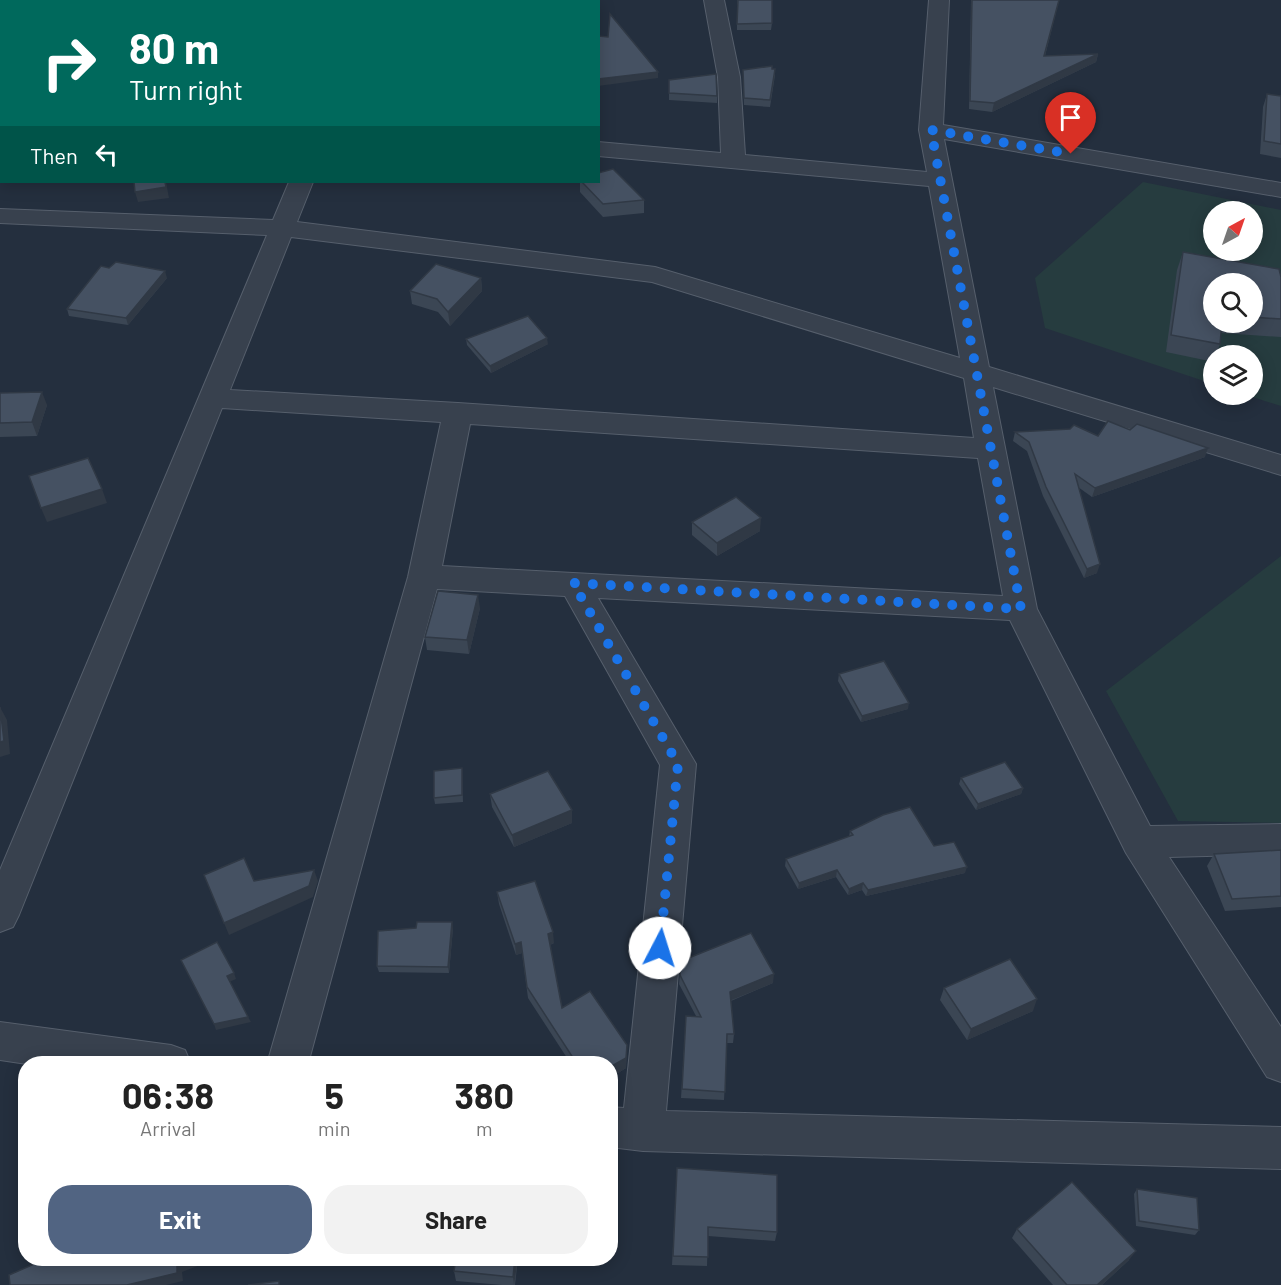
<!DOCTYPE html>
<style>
body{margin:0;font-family:Barlow,sans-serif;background:#f2f2f2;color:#222;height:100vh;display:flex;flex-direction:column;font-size:22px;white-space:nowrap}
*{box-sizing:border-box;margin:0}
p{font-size:20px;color:#767676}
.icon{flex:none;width:33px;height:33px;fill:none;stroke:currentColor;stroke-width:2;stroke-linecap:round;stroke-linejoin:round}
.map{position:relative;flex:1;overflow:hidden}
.side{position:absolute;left:18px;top:1056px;width:600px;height:210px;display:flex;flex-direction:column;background:#fff;border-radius:24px;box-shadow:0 3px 15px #0003}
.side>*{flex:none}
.hud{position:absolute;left:0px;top:0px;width:600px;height:183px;box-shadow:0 3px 15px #0003;background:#00695c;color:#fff;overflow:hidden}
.needle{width:39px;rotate:40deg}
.fabs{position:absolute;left:1203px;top:201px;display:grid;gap:12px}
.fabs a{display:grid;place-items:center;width:60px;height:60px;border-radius:50%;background:#fff;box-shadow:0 3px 15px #0003;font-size:30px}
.pin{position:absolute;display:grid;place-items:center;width:51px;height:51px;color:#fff;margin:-62px -26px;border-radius:50% 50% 50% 0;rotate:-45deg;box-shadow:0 0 6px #0007}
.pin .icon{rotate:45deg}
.me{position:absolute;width:66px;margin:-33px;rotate:5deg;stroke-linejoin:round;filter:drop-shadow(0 0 4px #0008)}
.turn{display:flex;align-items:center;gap:21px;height:126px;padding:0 30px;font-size:27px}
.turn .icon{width:78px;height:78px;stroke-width:2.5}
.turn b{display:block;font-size:42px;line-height:51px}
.then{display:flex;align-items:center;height:57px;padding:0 30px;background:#0003;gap:12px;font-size:22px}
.eta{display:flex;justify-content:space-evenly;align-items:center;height:102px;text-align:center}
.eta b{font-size:36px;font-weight:700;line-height:42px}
.action{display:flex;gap:12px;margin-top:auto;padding:12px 30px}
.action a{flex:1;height:69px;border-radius:24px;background:#516482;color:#fff;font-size:24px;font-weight:700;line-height:69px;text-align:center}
.action a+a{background:#f2f2f2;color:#222}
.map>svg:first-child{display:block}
.green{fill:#263c3f;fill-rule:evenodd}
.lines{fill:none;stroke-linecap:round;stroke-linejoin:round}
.minor-casing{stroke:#565f6c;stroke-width:2}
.minor{fill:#38414e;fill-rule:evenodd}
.wall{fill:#3b4654;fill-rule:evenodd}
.shaded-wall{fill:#303945}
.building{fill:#455162;stroke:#303945;stroke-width:1.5}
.route{stroke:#1a73e8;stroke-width:10;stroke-dasharray:0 18}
</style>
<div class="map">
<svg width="1281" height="1285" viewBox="0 0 1281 1285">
<rect width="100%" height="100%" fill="#242f3e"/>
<g class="green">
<path d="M1143 182 1281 210V406L1246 395 1252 394V356H1214L1213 384 1045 328 1035 278ZM1214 212H1252V250H1214ZM1214 284H1252V322H1214Z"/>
<polygon points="1281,556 1281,823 1178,821 1106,691"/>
</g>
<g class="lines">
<defs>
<g id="minor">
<rect x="193" y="0" width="20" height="2"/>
<rect x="364" y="0" width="20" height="2"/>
<polygon points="573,0 593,0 572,2"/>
<path d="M704 0H724L740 77 745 155 927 172 919 130 929 0H949L943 125 1281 183V197L944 139 989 367 1281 455V475L993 387 1037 609 1150 826 1281 824V854L1169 857 1281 1027V1082L1267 1077 1126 853 1010 620 598 598 696 764 666 1111 1281 1127V1169L643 1151 610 1147V1107L624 1108 660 765 565 596 437 589 308 1064H267L408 577 441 422 222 408 19 915 13 927 0 932V870L267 235 0 223V209L273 220 289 182H313L297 222 655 267 960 358 929 186 598 156V142L721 153 718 77ZM291 237 652 282 964 378 974 438 458 403 230 390ZM470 424 978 458 1003 596 442 566Z"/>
<rect x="0" y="90" width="2" height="14"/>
<polygon points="0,1022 171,1045 185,1050 191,1064 27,1064 0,1060"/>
</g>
</defs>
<use href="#minor" class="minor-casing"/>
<use href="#minor" class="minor"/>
</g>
<g class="wall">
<polygon points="737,0 772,23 771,30 737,30"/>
<polygon points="971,0 1059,0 1045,56 1098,54 1096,62 992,112 969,109"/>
<polygon points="772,69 775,75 770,107 744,105 743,70"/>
<polygon points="669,80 717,96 717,103 669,100"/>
<polygon points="1267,94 1281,96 1281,158 1260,154 1263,107"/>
<polygon points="580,182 598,182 644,200 644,213 603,217 580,192"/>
<path d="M1183 252 1281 277V337L1221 333 1220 344 1216 356H1214V362L1166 352 1177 270ZM1252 284V322H1214Z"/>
<polygon points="167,278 128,325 69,316 67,309"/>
<polygon points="481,278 482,291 450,326 438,312 412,304 410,291"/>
<polygon points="466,339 548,344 491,373 467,345"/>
<polygon points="0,393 47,405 37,436 0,437"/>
<polygon points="1130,430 1205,457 1092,497 1078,487 1097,573 1084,578 1043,496 1027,451 1013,441 1015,432 1098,436"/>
<polygon points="692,522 760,531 717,556 692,535"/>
<polygon points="480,608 469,654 427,650 425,637"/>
<polygon points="839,674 908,709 861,722 838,681"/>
<polygon points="462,768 463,802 435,804 434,798"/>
<polygon points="961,778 1023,788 1021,794 976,810 959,784"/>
<polygon points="490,794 572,823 514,847 492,807"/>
<polygon points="850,831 934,846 965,873 866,896 862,890 848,895 836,877 798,889 785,866 786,859 849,837"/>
<polygon points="1281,850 1281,907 1225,911 1207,866 1214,854"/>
<polygon points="497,892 554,943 550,945 562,1008 627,1045 626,1068 610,1078 610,1064 571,1064 528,998 522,953 516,955 499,904"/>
<polygon points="453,928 449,973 379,972 377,966"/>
<polygon points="681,961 773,983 731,1001 734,1034 733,1043 727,1043 724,1100 681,1098 686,1016 696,1016 679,984"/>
<polygon points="944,988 1033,1011 967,1040 940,1000"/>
<polygon points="677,1168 777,1232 775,1241 708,1236 707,1266 672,1265"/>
<polygon points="1137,1189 1199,1230 1195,1235 1136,1226 1134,1194"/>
<polygon points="1017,1229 1129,1260 1102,1285 1053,1285 1012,1238"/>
<polygon points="456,1258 518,1258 515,1285 502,1285 456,1281 454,1271"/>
</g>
<g class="shaded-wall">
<polygon points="2,37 2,46 0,48 0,39"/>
<polygon points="1098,54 1096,62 992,112 994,103"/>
<polygon points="658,72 658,78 598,86 598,79"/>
<polygon points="166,182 169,198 138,202 135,192"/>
<polygon points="165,271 167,278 128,325 126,318"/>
<polygon points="481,278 482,291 450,326 448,312"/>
<polygon points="547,338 548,344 491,373 490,366"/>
<polygon points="42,392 47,405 37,436 32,422"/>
<polygon points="1208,448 1205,457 1092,497 1095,488"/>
<polygon points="102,489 107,503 47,522 41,508"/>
<polygon points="761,518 760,531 717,556 717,543"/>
<polygon points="1100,564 1097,573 1084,578 1087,569"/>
<polygon points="478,595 480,608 469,654 467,640"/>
<polygon points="909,703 908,709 861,722 862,716"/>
<polygon points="0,707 7,720 10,754 0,757"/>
<polygon points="1023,788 1021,794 976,810 978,804"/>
<polygon points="572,810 572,823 514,847 512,835"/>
<polygon points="967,867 965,873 866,896 868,890"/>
<polygon points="314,870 318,881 313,897 229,935 224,923"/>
<polygon points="837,870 836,877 798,889 799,883"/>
<polygon points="863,883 862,890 848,895 849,889"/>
<polygon points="452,922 453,928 449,973 448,967"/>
<polygon points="553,932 554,943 549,945 548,934"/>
<polygon points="521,942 522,953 516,955 515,944"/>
<polygon points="234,973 236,979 229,982 227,976"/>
<polygon points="774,974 773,983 729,1001 730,992"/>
<polygon points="1037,999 1033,1011 967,1040 971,1029"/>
<polygon points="248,1017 251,1022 216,1030 214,1024"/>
<polygon points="627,1045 626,1068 610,1078 610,1067"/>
<polygon points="1136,1251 1129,1260 1102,1285 1097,1285"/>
<polygon points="190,1258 218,1258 182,1272 183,1281 166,1285 127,1285"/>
<polygon points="515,1258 518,1258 514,1285 513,1277"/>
</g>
<g class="building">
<polygon points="0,0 121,0 121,2 2,2 2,37 0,39"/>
<polygon points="738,0 772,0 772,23 737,24"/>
<polygon points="972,0 1059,0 1044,56 1098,54 994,103 970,101"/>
<polygon points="610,14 658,72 598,79 598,36 608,37"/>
<polygon points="772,66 772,69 775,69 770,100 744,98 743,70"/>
<polygon points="716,74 717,96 669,93 669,80"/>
<polygon points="1267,94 1281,96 1281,144 1264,141"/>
<polygon points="2,135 2,174 0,174 0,139"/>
<polygon points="613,169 644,200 603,204 582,182 598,182 598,173"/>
<polygon points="134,182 165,182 166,187 135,192"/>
<polygon points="1183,252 1279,269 1281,277 1281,319 1252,317 1252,284 1214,284 1214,322 1222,322 1220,344 1171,335"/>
<polygon points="116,262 165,271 126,318 67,309 101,266 109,268"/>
<polygon points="436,264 481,278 448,312 437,299 410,291"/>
<polygon points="528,316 547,338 490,366 466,339"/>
<polygon points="42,392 32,422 0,423 0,393"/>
<polygon points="1108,421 1130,430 1137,424 1208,448 1095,488 1075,474 1100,564 1087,569 1046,487 1029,442 1015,432 1070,429 1074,425 1098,436"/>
<polygon points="88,458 102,489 41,508 29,476"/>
<polygon points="736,497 761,518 717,543 692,522"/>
<polygon points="438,591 478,595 467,640 425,637"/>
<polygon points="884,661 909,703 862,716 839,674"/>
<polygon points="0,707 4,741 0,742"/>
<polygon points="1005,762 1023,788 978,804 961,778"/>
<polygon points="462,768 462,795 434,798 434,771"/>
<polygon points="548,771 572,810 512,835 490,794"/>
<polygon points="910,807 934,846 954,842 967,867 868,890 863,883 849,889 837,870 799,883 786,859 853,835 850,831 883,815"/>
<polygon points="1281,850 1281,896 1232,899 1214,854"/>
<polygon points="244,858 254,881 314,870 309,886 224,923 204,875"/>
<polygon points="535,881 553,932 548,934 562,1008 590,991 627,1045 626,1058 610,1067 610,1064 577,1064 527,987 521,942 515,944 497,892"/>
<polygon points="417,922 452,922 448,967 377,966 378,931 416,928"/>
<polygon points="751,933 774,974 730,992 734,1034 727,1034 725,1092 682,1089 686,1016 701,1017 680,975 681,961"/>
<polygon points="217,942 234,973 227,976 248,1017 214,1024 181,960"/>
<polygon points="1010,959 1037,999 971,1029 944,988"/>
<polygon points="677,1168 777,1175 777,1232 708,1227 708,1257 673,1256"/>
<polygon points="1072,1182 1136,1251 1097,1285 1067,1285 1017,1229"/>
<polygon points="1137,1189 1197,1198 1199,1230 1139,1221"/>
<polygon points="48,1258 190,1258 177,1264 177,1273 127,1285 10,1285 9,1275"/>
<polygon points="456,1258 515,1258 513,1277 454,1271"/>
<polygon points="279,1281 279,1285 248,1285"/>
</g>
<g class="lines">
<polyline class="route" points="660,948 678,764 573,583 1021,609 931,130 1071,154"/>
</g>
</svg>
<div class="fabs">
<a><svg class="needle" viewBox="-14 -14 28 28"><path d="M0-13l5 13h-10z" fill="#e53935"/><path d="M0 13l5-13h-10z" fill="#767676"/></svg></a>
<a><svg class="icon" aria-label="search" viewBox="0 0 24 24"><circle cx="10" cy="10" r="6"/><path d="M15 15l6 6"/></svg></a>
<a><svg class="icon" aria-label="layers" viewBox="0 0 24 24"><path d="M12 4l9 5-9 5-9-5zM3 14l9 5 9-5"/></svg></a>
</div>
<div class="pin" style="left:1071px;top:154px;background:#d93025"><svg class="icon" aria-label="arrive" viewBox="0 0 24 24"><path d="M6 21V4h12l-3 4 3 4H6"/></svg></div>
<svg class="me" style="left:660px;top:948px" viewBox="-20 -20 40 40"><circle r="19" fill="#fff"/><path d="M0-13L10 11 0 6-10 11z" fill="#1a73e8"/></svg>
<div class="hud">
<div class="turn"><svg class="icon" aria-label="right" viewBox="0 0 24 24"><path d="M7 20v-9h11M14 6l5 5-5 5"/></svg><div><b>80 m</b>Turn right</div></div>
<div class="then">Then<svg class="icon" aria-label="left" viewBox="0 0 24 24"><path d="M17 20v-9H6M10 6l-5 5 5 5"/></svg></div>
</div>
<section class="side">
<div class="eta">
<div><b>06:38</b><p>Arrival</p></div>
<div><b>5</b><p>min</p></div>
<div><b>380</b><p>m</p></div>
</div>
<div class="action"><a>Exit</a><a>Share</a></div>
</section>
</div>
